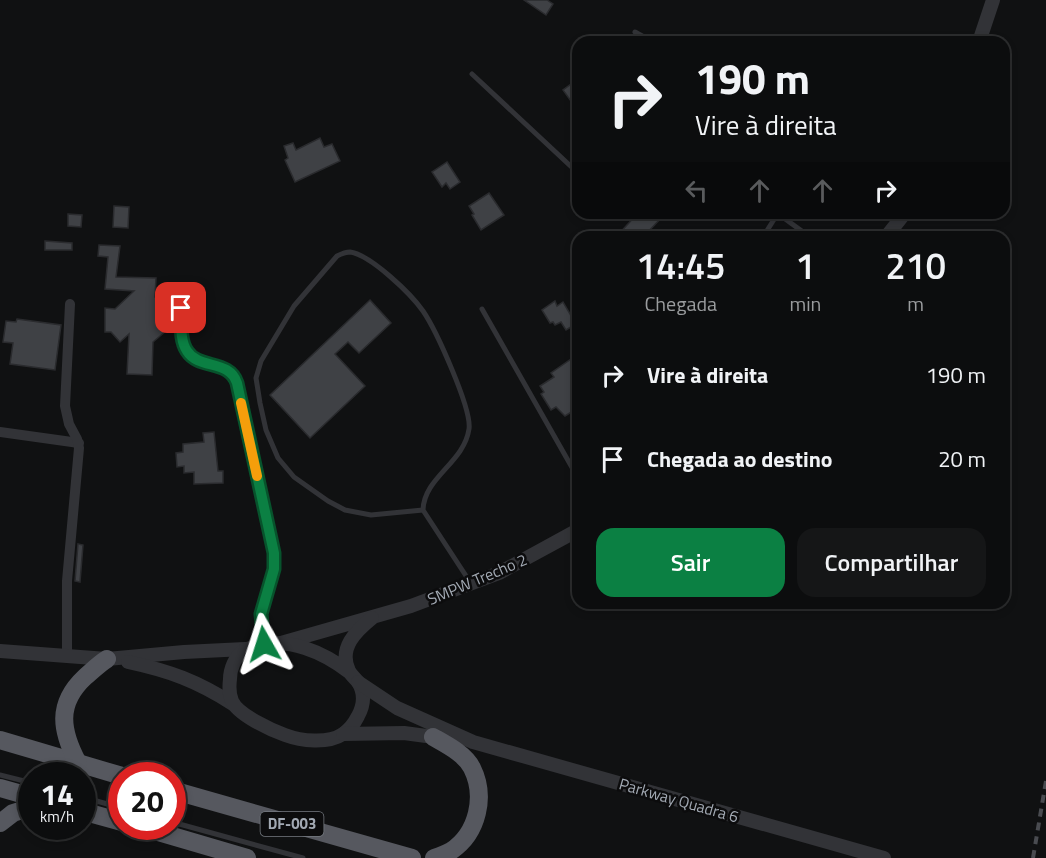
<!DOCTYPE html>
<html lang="pt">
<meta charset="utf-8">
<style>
body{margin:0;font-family:"Titillium Web",sans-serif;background:#151617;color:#f1f3f6;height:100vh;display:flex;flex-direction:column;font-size:22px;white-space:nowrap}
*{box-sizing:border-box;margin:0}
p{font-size:20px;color:#9a9c9e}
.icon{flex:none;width:33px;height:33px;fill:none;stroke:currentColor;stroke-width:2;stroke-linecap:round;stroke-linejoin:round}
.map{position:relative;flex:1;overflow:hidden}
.side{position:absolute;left:572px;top:231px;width:438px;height:378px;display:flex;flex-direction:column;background:#0c0d0e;border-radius:18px;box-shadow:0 3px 9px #0003,0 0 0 2px #2c2d2e}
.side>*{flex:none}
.banner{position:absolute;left:572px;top:36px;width:438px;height:183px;border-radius:18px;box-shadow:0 3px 9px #0003,0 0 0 2px #2c2d2e;background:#0c0d0e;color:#f1f3f6;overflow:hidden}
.speed{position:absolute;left:18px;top:762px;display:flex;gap:12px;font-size:30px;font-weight:700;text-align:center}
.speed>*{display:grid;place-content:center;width:78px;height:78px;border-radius:50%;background:#0c0d0e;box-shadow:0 3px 9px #0003,0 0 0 2px #2c2d2e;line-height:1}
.speed small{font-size:15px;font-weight:400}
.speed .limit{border:9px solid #d22;background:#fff;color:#111}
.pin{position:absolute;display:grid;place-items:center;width:51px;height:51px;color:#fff;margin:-26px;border-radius:12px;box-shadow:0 3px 9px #0006}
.me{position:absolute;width:66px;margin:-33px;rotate:354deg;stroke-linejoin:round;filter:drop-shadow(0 0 4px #0008)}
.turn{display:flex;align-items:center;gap:21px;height:126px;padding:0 24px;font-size:27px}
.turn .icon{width:78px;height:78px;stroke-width:2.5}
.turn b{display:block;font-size:42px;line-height:51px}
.lanes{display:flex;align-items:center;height:57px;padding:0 24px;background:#0003;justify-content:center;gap:30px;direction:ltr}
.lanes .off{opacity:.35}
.eta{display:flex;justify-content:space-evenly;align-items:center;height:102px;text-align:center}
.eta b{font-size:36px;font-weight:600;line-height:42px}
.button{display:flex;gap:12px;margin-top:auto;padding:12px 24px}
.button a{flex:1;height:69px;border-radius:18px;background:#0b8043;color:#fff;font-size:24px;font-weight:600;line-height:69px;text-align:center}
.button a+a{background:#151617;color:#f1f3f6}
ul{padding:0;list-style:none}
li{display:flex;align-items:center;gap:18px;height:84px;padding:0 24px}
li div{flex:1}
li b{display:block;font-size:22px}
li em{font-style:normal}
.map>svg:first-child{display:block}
.building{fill:#3f4145;stroke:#2a2b2e;stroke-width:1.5}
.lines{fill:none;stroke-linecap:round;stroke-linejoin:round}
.service{stroke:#323337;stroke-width:5}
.minor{stroke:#323337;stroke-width:10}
.tertiary{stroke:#323337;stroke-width:14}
.trunk{stroke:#56585f;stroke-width:18}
.rail{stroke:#494b50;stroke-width:4;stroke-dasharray:8 6;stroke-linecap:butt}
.route-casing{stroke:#07532c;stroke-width:15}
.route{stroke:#0b8043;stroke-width:10}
.slow{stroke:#f59e0b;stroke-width:10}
.labels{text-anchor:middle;stroke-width:5;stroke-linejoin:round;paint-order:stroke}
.shield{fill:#0c0c0d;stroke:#757a81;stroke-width:1.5}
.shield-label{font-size:15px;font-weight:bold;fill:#a2a9b3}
.street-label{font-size:16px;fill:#a2a9b3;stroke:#0c0c0d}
</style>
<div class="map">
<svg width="1046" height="858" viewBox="0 0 1046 858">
<rect width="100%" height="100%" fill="#101112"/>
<g class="building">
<polygon points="524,0 547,0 553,4 546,15"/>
<polygon points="578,79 578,111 563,90"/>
<polygon points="320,138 324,147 332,144 340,161 295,182 285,160 288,158 284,146 293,143 296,150"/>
<polygon points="447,162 460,182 450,189 446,183 442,187 432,172"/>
<polygon points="489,193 504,215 481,230 472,215 474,214 469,206"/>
<polygon points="114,206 129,207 128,228 113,227"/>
<polygon points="638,213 666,213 643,237 616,237"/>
<polygon points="68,214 82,215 81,227 68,226"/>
<polygon points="45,241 72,243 72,250 45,250"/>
<polygon points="99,245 120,246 116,277 156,278 155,297 167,311 167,315 166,331 153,342 152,375 127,374 129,334 120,342 111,332 105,332 105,308 115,309 134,291 105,289 108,257 98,256"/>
<polygon points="370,300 391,323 359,353 348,342 335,354 365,386 310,438 270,395"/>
<polygon points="555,301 557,306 563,302 576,324 566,330 561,322 555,325 553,322 550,323 542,310"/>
<polygon points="17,319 61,325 55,370 10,364 13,343 3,342 6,321 16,322"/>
<polygon points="574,357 578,362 578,408 565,416 556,407 551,410 541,394 544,392 540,386 554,377 551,373"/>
<polygon points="214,432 218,471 223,471 223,483 194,484 194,472 184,473 184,466 177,467 176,453 183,452 183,444 204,442 203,433"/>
<polygon points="78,544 83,545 80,582 75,581"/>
</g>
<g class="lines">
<g class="service">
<polyline points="635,32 653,42"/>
<polyline points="472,74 578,173"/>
<polyline points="777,213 810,237"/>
<polyline points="763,237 778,213"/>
<path d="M181 308C182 322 179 339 187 351 199 370 229 359 237 383L274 553V569L261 614 264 644"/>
<polyline points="482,309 578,478"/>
<path d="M423 510 371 515 345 510 328 501 294 477 278 458 266 430 260 403 256 378 261 361 294 306 337 256C341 254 345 252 350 252 371 255 411 294 423 311 436 330 472 409 469 429 464 463 424 477 423 510L470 582"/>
<polyline points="0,775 32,783"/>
<polyline points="82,797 122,808"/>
<polyline points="172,822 303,858"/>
</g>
<g class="minor">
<polyline points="0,432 79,443"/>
<polyline points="67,657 67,581 79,448 77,439 69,424 65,406 70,304"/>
</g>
<g class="tertiary">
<polyline points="979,42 993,0"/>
<polyline points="886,237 905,213"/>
<polyline points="281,643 411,606 499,573 578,530"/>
<polyline points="0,651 107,659 184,652 245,649"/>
<path d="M128 662C170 671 197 681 233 704"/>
<path d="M349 672C323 652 289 637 256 646 251 648 247 648 243 651 235 657 230 669 230 679 229 687 229 694 232 701 238 715 271 730 285 735 301 741 328 744 343 734 349 730 355 722 358 716 364 705 365 693 358 682 355 678 351 675 349 671 338 648 356 631 372 618"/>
<polyline points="358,682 397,708 473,742 884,858"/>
<polyline points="343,734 404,733 441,738"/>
</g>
<g class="trunk">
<path d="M433 737C447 745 465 754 472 768 486 796 478 833 451 851 446 854 440 856 434 858"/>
<polyline points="0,740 122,776"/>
<path d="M78 763C61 731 56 704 85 677 92 671 99 664 107 659"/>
<polyline points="0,788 32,797"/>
<polyline points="172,790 412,858"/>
<polyline points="82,811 122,822"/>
<polyline points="0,823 13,813 32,807"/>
<polyline points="138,826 247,858"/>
</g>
<polyline class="rail" points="1033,858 1046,781"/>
</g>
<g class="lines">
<defs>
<path id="route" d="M181 308C182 322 179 339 187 351 199 370 229 359 237 383L274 553V569L261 614 264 644"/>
</defs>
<use href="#route" class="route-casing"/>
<use href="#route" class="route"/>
<polyline class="slow" points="241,403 257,476"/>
</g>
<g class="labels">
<rect class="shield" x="260.5" y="812" width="63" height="24" rx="4.5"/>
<g class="shield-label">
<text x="292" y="829">DF-003</text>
</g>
<g class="street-label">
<text transform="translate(477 579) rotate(-23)" y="6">SMPW Trecho 2</text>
<text transform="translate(679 800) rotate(16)" y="6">Parkway Quadra 6</text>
</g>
</g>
</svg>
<div class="speed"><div>14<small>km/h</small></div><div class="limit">20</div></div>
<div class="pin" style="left:181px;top:308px;background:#d93025"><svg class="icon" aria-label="arrive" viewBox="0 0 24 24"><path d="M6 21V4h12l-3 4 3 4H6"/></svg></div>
<svg class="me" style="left:264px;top:644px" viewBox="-20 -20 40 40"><path d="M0-17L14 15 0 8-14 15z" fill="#0b8043" stroke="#fff" stroke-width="4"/></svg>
<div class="banner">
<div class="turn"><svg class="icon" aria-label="right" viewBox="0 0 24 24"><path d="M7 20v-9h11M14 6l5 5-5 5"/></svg><div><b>190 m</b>Vire à direita</div></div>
<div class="lanes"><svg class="icon off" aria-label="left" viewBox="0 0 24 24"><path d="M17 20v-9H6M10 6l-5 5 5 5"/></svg><svg class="icon off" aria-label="ahead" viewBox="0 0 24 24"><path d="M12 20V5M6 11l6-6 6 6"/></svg><svg class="icon off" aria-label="ahead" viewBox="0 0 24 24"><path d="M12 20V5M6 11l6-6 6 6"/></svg><svg class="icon" aria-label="right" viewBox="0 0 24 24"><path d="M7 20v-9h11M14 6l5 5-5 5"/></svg></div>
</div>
<section class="side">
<div class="eta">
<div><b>14:45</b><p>Chegada</p></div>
<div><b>1</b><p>min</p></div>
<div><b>210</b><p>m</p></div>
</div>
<ul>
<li><svg class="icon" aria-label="right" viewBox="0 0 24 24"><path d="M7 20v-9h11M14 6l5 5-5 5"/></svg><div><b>Vire à direita</b></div><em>190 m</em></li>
<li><svg class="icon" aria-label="arrive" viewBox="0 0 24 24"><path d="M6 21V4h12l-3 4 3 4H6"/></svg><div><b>Chegada ao destino</b></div><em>20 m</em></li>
</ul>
<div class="button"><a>Sair</a><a>Compartilhar</a></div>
</section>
</div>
